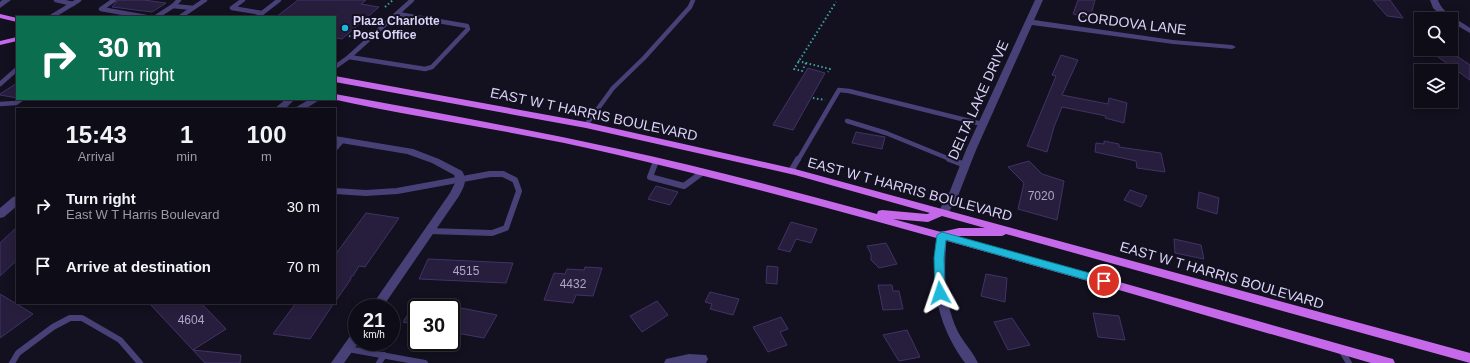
<!DOCTYPE html>
<style>
body{margin:0;font-family:Arial,sans-serif;background:#1c1a24;color:#f1f3f6;height:100vh;display:flex;flex-direction:column;font-size:15px;white-space:nowrap}
*{box-sizing:border-box;margin:0}
p{font-size:13px;color:#9b9ba1}
.icon{flex:none;width:22px;height:22px;fill:none;stroke:currentColor;stroke-width:2;stroke-linecap:round;stroke-linejoin:round}
.map{position:relative;flex:1;overflow:hidden}
.details{position:absolute;left:16px;top:108px;width:320px;height:196px;display:flex;flex-direction:column;background:#0e0c17;border-radius:0px;box-shadow:0 2px 10px #0003,0 0 0 1px #2e2c36}
.details>*{flex:none}
.banner{position:absolute;left:16px;top:16px;width:320px;height:84px;border-radius:0px;box-shadow:0 2px 10px #0003,0 0 0 1px #2e2c36;background:#0b6e4f;color:#fff;overflow:hidden}
.controls{position:absolute;left:1414px;top:12px;display:grid;gap:8px}
.controls a{display:grid;place-items:center;width:44px;height:44px;border-radius:0px;background:#0e0c17;box-shadow:0 2px 10px #0003,0 0 0 1px #2e2c36;font-size:20px}
.speed{position:absolute;left:348px;top:299px;display:flex;gap:8px;font-size:20px;font-weight:700;text-align:center}
.speed>*{display:grid;place-content:center;width:52px;height:52px;border-radius:50%;background:#0e0c17;box-shadow:0 2px 10px #0003,0 0 0 1px #2e2c36;line-height:1}
.speed small{font-size:10px;font-weight:400}
.speed .limit{border:2px solid #111;border-radius:6px;background:#fff;color:#111}
.pin{position:absolute;display:grid;place-items:center;width:34px;height:34px;color:#fff;margin:-17px;border:2px solid #fff;border-radius:50%;box-shadow:0 1px 4px #0007}
.me{position:absolute;width:44px;margin:-22px;rotate:355deg;stroke-linejoin:round;filter:drop-shadow(0 0 3px #0008)}
.turn{display:flex;align-items:center;gap:14px;height:84px;padding:0 16px;font-size:18px}
.turn .icon{width:52px;height:52px;stroke-width:2.5}
.turn b{display:block;font-size:28px;line-height:34px}
.eta{display:flex;justify-content:space-evenly;align-items:center;height:68px;text-align:center}
.eta b{font-size:24px;font-weight:700;line-height:28px}
ul{padding:0;list-style:none}
li{display:flex;align-items:center;gap:12px;height:60px;padding:0 16px}
li div{flex:1}
li b{display:block;font-size:15px}
li em{font-style:normal}
.map>svg:first-child{display:block}
.building{fill:#271e3d;stroke:#413366}
.lines{fill:none;stroke-linecap:round;stroke-linejoin:round}
.path{stroke:#3ea0a3;stroke-width:2;stroke-dasharray:1.5 2.5;stroke-linecap:butt}
.service-far1{stroke:#474178;stroke-width:4.5}
.service{stroke:#474178;stroke-width:6}
.minor{fill:#474178;fill-rule:evenodd}
.tertiary{fill:#474178;fill-rule:evenodd}
.primary{fill:#c569ea;fill-rule:evenodd}
.route{fill:#1eb8da;stroke:#14788e}
.poi-dot{fill:#1eb8da;stroke:#13101f;stroke-width:1.5}
.labels{text-anchor:middle;stroke-width:4;stroke-linejoin:round;paint-order:stroke}
.far-poi-label{font-size:12px;font-weight:bold;fill:#dbd3f9;stroke:#13101f;text-anchor:start}
.number-label{font-size:12px;fill:#aea6ca}
.street-label{font-size:14px;fill:#dbd3f9;stroke:#13101f}
</style>
<div class="map">
<svg width="1470" height="363" viewBox="0 0 1470 363">
<rect width="100%" height="100%" fill="#13101f"/>
<g class="building">
<polygon points="118,0 144,0 166,3 152,12 112,7"/>
<polygon points="298,0 366,0 361,4 379,7 342,39 335,38 335,17 276,17"/>
<polygon points="1078,0 1095,0 1090,18 1073,14"/>
<polygon points="1373,0 1390,0 1403,18 1387,16"/>
<polygon points="1449,51 1470,65 1470,80 1431,52"/>
<polygon points="1061,55 1078,60 1062,95 1108,104 1109,98 1127,103 1124,123 1105,118 1106,116 1062,107 1054,127 1047,152 1027,146 1056,76 1052,75"/>
<polygon points="808,68 825,73 793,130 773,125"/>
<polygon points="17,83 17,98 0,95 0,94"/>
<polygon points="856,132 885,137 882,149 852,143"/>
<polygon points="1104,141 1119,144 1119,147 1161,153 1165,172 1137,168 1136,161 1095,152 1096,143 1104,144"/>
<polygon points="1029,161 1042,174 1064,181 1057,220 1018,209 1024,183 1008,167"/>
<polygon points="656,186 678,192 670,205 648,199"/>
<polygon points="1130,190 1147,196 1141,207 1124,200"/>
<polygon points="1199,192 1219,198 1217,214 1197,208"/>
<polygon points="366,213 399,218 365,267 359,266 353,276 351,276 351,279 335,302 335,255"/>
<polygon points="791,222 817,229 811,243 796,239 790,252 778,249"/>
<polygon points="17,227 17,260 0,276 0,243"/>
<polygon points="1174,239 1201,245 1204,259 1175,253"/>
<polygon points="886,243 897,264 879,268 871,260 871,254 867,246"/>
<polygon points="428,259 513,263 506,283 419,279"/>
<polygon points="767,266 778,267 777,284 766,283"/>
<polygon points="585,267 602,268 593,296 576,295 573,303 544,300 554,273 565,274 567,269 584,270"/>
<polygon points="986,274 1007,278 1005,302 981,296"/>
<polygon points="878,285 892,285 893,291 899,291 903,309 883,310"/>
<polygon points="710,292 739,299 733,315 710,309 712,304 705,302"/>
<polygon points="0,294 33,314 0,338"/>
<polygon points="417,301 417,325 403,322"/>
<polygon points="657,301 668,315 642,332 630,316"/>
<polygon points="149,303 201,303 226,329 193,350 241,355 240,363 205,363"/>
<polygon points="296,303 334,303 310,339 273,334"/>
<polygon points="451,306 497,315 484,338 451,332"/>
<polygon points="1093,313 1119,316 1125,340 1098,337"/>
<polygon points="781,317 788,329 780,332 787,345 768,352 753,327"/>
<polygon points="1012,318 1030,345 1008,350 994,322"/>
<polygon points="907,330 920,357 899,361 883,335"/>
</g>
<g class="lines">
<g class="path">
<polyline points="385,7 393,0"/>
<polyline points="349,36 357,38"/>
<polyline points="798,61 830,69 828,72"/>
<polyline points="806,63 802,71 794,69 836,2"/>
<polyline points="813,98 825,100"/>
</g>
<g class="service-far1">
<polyline points="56,0 73,4"/>
<polyline points="114,0 101,9 146,17"/>
<polyline points="243,0 232,8 262,13"/>
<polyline points="173,6 193,8"/>
<polyline points="51,17 79,0"/>
<polyline points="156,17 173,6 179,0"/>
<polyline points="180,17 205,0"/>
<polyline points="257,17 279,0"/>
<polyline points="349,57 425,69 432,67 468,29 467,26 398,14"/>
<polyline points="335,67 349,57 412,0"/>
<polyline points="0,84 17,69"/>
<polyline points="0,104 16,103 22,99"/>
<polyline points="847,121 886,133 952,160"/>
<polyline points="586,125 613,88 644,58 690,7 693,0"/>
<polyline points="335,149 342,141"/>
<polyline points="798,160 839,90 849,91 982,124"/>
</g>
<g class="service">
<polyline points="949,159 965,165"/>
<polyline points="656,161 650,177 684,186 703,172"/>
<polyline points="791,171 798,159"/>
<polyline points="335,191 366,193 397,191 490,174 503,174 515,180 519,191 506,228 492,233 429,231"/>
<polyline points="348,349 425,363"/>
<polyline points="1341,350 1349,363"/>
<polyline points="12,363 18,353 53,327 70,318 82,318 120,340 140,363"/>
<polyline points="379,363 384,355"/>
</g>
<g class="minor">
<polygon points="1035,0 1043,0 1034,20 1173,40 1232,45 1236,47 1232,49 1173,44 1032,25 976,150 958,196 947,215 939,215 938,212 948,196 966,150"/>
<path d="M1430 0H1438C1442 13 1459 20 1470 28V33L1451 22V19H1445L1433 8Z"/>
<polygon points="286,99 295,99 285,109 274,109"/>
<polygon points="310,99 321,99 305,109 293,109"/>
<path d="M335 136 413 149 439 159 462 171C468 180 464 187 459 196L382 308H370L450 193 456 181 454 175 432 163 407 154 335 142Z"/>
<polygon points="17,196 17,206 4,217 0,218 0,208 13,197"/>
<path d="M942 231 946 232 947 235C944 268 943 301 958 332 964 343 973 352 978 363H965C935 321 931 285 937 235L938 232Z"/>
<polygon points="357,331 357,342 359,342 344,363 331,363 353,332"/>
<polygon points="689,354 706,355 708,359 706,363 664,363 666,359"/>
</g>
<polygon class="tertiary" points="2,0 11,0 0,8 0,2"/>
<g class="primary">
<polygon points="0,14 17,18 17,22 0,18"/>
<polygon points="17,37 17,41 0,45 0,41"/>
<path d="M335 76 586 122 795 169 1470 353V363L1006 234 1002 236H956L1389 358 1393 359 1395 363H1371C1120 291 871 215 618 155 523 132 427 120 332 99H335V94C428 111 521 128 614 148 702 167 790 190 877 214L878 211 882 210 927 214 930 213 795 175 586 128 335 82ZM942 216 985 228H959L941 232 893 219 928 222Z"/>
</g>
</g>
<polygon class="route" points="942,232 1104,277 1107,279 1109,281 1107,284 1104,285 946,240 944,258 945,293 944,295 936,295 935,293 934,258 937,235"/>
<circle class="poi-dot" cx="345" cy="28" r="4"/>
<g class="labels">
<g class="far-poi-label">
<text x="353" y="25">Plaza Charlotte<tspan x="353" dy="14">Post Office</tspan></text>
</g>
<g class="number-label">
<text x="1041" y="200">7020</text>
<text x="466" y="275">4515</text>
<text x="573" y="288">4432</text>
<text x="191" y="324">4604</text>
</g>
<g class="street-label">
<text transform="translate(1132 23) rotate(7)" y="5">CORDOVA LANE</text>
<text transform="translate(978 100) rotate(-66)" y="5">DELTA LAKE DRIVE</text>
<text transform="translate(594 114) rotate(12)" y="5">EAST W T HARRIS BOULEVARD</text>
<text transform="translate(910 189) rotate(15)" y="5">EAST W T HARRIS BOULEVARD</text>
<text transform="translate(1222 275) rotate(16)" y="5">EAST W T HARRIS BOULEVARD</text>
</g>
</g>
</svg>
<div class="controls">
<a><svg class="icon" aria-label="search" viewBox="0 0 24 24"><circle cx="10" cy="10" r="6"/><path d="M15 15l6 6"/></svg></a>
<a><svg class="icon" aria-label="layers" viewBox="0 0 24 24"><path d="M12 4l9 5-9 5-9-5zM3 14l9 5 9-5"/></svg></a>
</div>
<div class="speed"><div>21<small>km/h</small></div><div class="limit">30</div></div>
<div class="pin" style="left:1104px;top:281px;background:#d93025"><svg class="icon" aria-label="arrive" viewBox="0 0 24 24"><path d="M6 21V4h12l-3 4 3 4H6"/></svg></div>
<svg class="me" style="left:940px;top:293px" viewBox="-20 -20 40 40"><path d="M0-17L14 15 0 8-14 15z" fill="#1eb8da" stroke="#fff" stroke-width="4"/></svg>
<div class="banner">
<div class="turn"><svg class="icon" aria-label="right" viewBox="0 0 24 24"><path d="M7 20v-9h11M14 6l5 5-5 5"/></svg><div><b>30 m</b>Turn right</div></div>
</div>
<section class="details">
<div class="eta">
<div><b>15:43</b><p>Arrival</p></div>
<div><b>1</b><p>min</p></div>
<div><b>100</b><p>m</p></div>
</div>
<ul>
<li><svg class="icon" aria-label="right" viewBox="0 0 24 24"><path d="M7 20v-9h11M14 6l5 5-5 5"/></svg><div><b>Turn right</b><p>East W T Harris Boulevard</p></div><em>30 m</em></li>
<li><svg class="icon" aria-label="arrive" viewBox="0 0 24 24"><path d="M6 21V4h12l-3 4 3 4H6"/></svg><div><b>Arrive at destination</b></div><em>70 m</em></li>
</ul>
</section>
</div>
